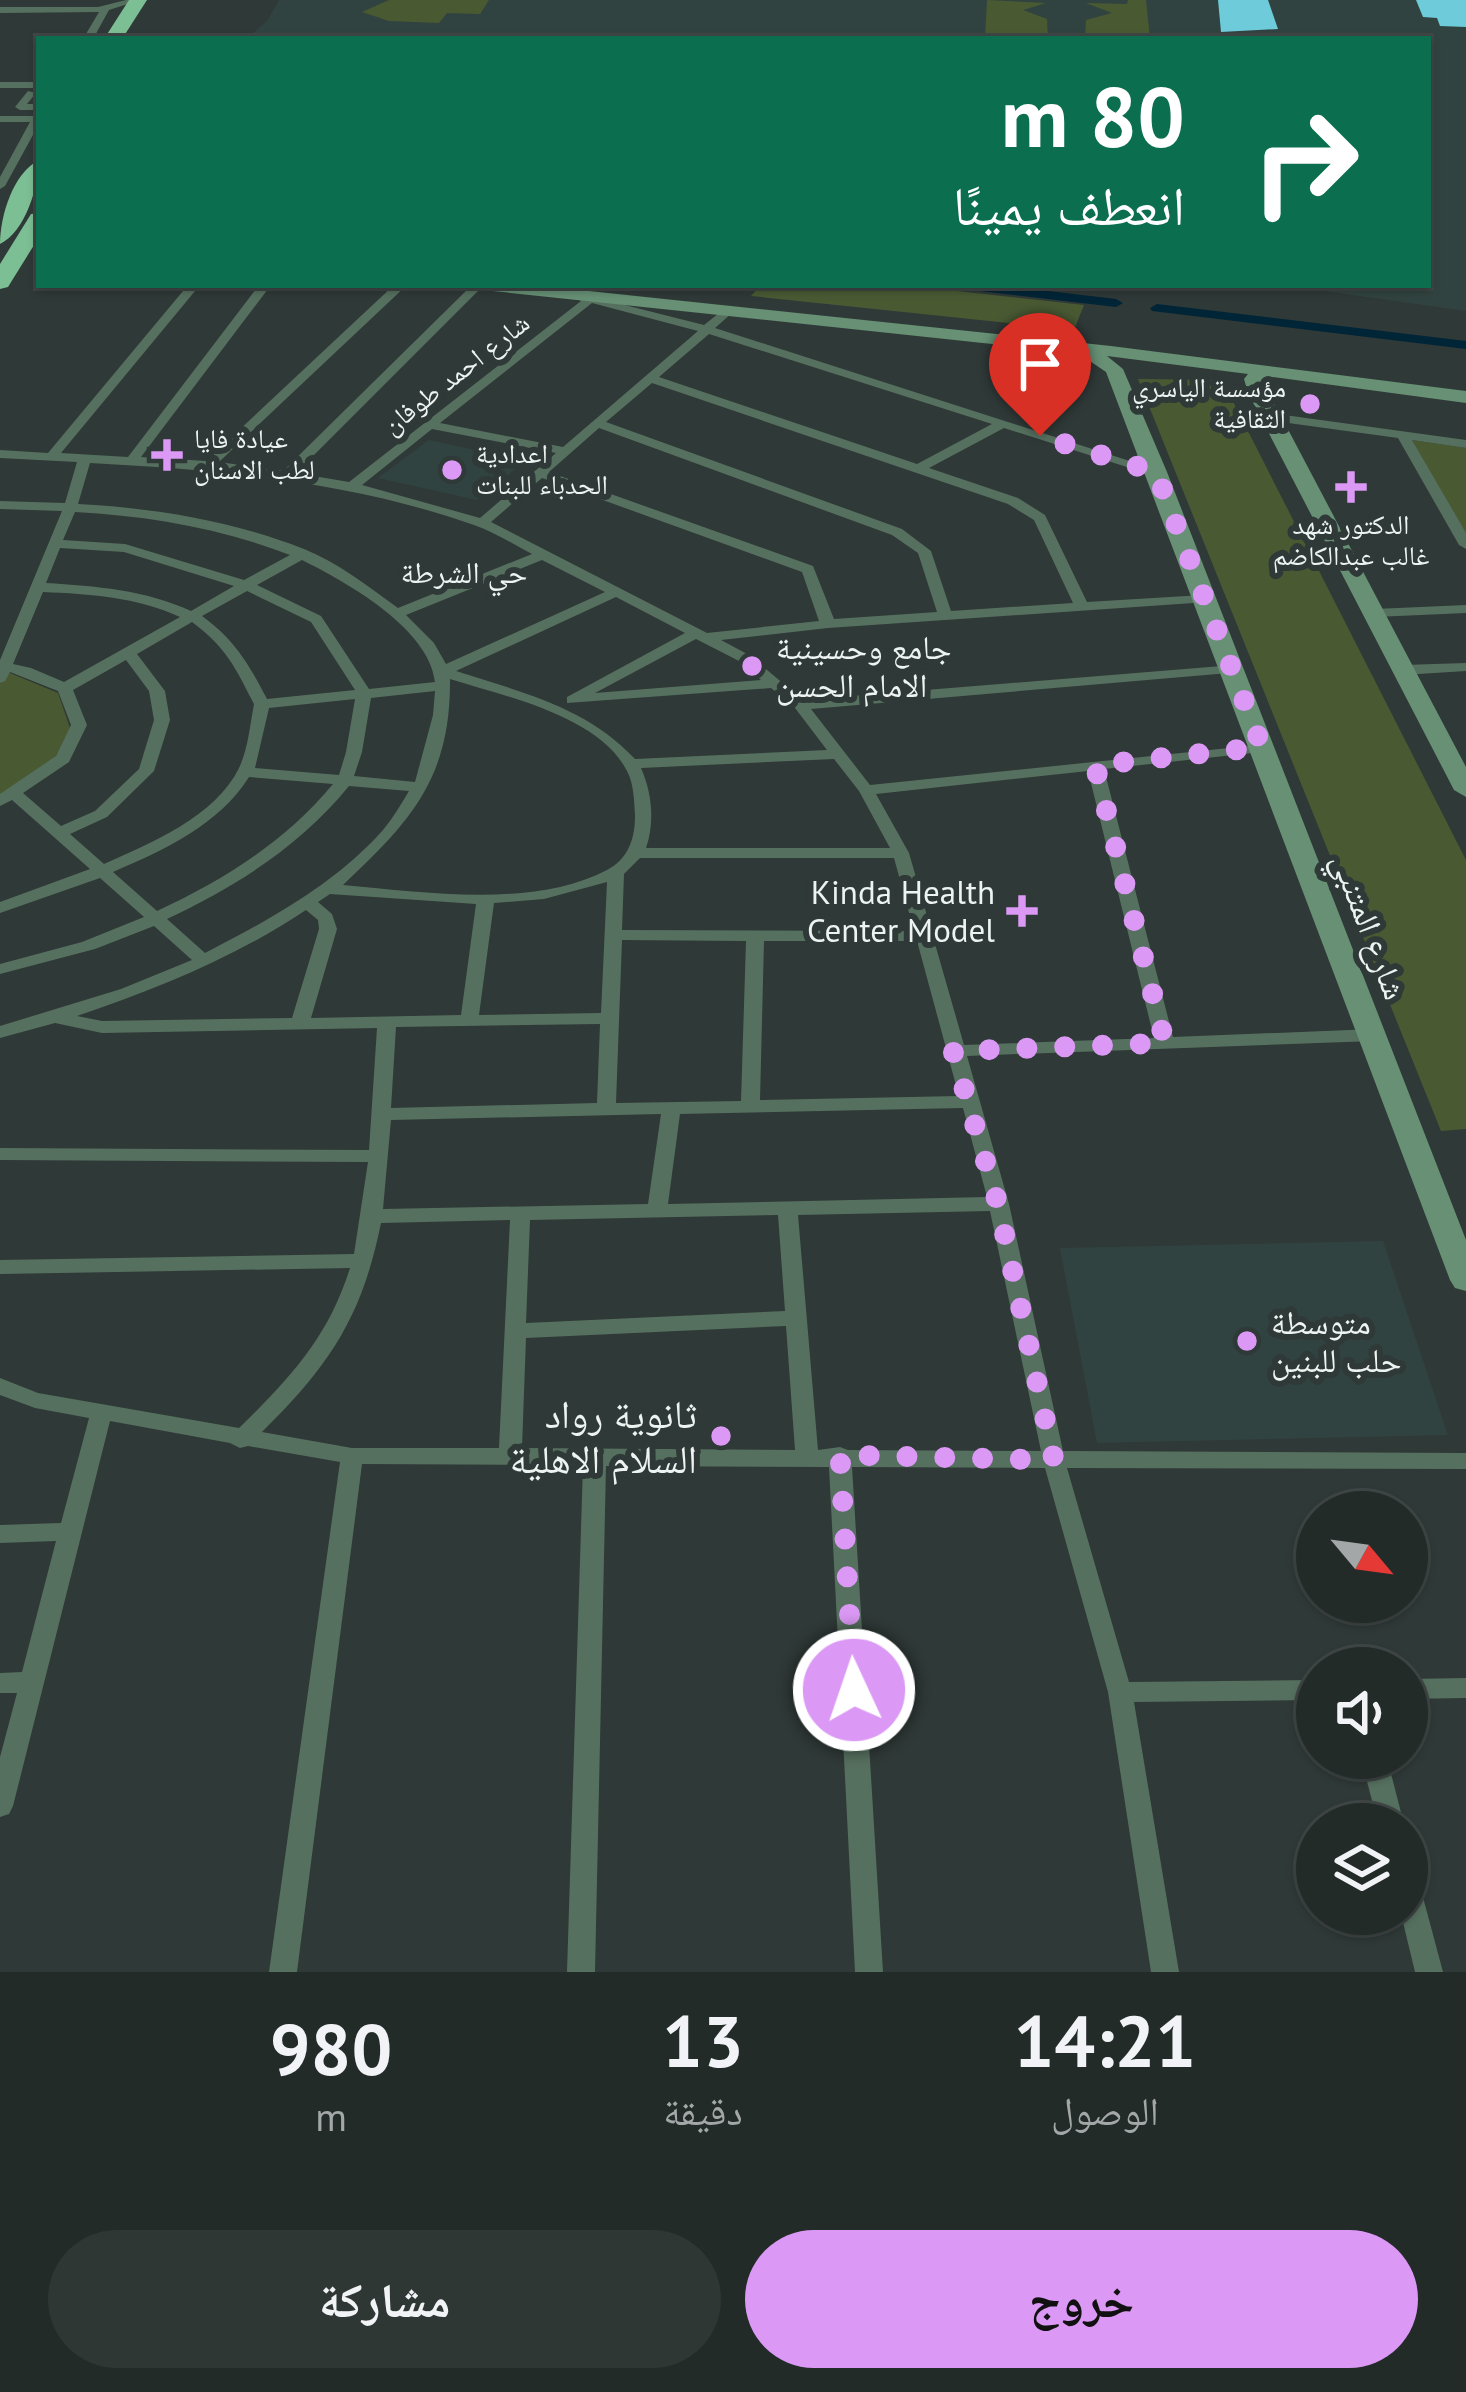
<!DOCTYPE html>
<html lang="ar">
<meta charset="utf-8">
<style>
body{margin:0;font-family:"PT Sans","Noto Naskh Arabic",sans-serif;background:#2f3735;color:#f1f3f6;direction:rtl;height:100vh;display:flex;flex-direction:column;font-size:45px;white-space:nowrap}
*{box-sizing:border-box;margin:0}
p{font-size:39px;color:#a3a7a8}
.icon{flex:none;width:66px;height:66px;fill:none;stroke:currentColor;stroke-width:2;stroke-linecap:round;stroke-linejoin:round}
.map{position:relative;height:1972px;overflow:hidden;direction:ltr}
.side{display:flex;flex-direction:column;background:#232b29;flex:1}
.side>*{flex:none}
.banner{position:absolute;left:36px;top:36px;width:1395px;height:252px;border-radius:0px;box-shadow:0 3px 9px #0004,0 0 0 3px #404746;direction:rtl;background:#0b6e4f;color:#fff;overflow:hidden}
.needle{width:78px;rotate:119deg}
.buttons{position:absolute;left:1296px;top:1491px;display:grid;gap:24px}
.buttons a{display:grid;place-items:center;width:132px;height:132px;border-radius:50%;background:#232b29;box-shadow:0 3px 9px #0004,0 0 0 3px #404746;font-size:60px}
.pin{position:absolute;display:grid;place-items:center;width:102px;height:102px;color:#fff;margin:-123px -51px;border-radius:50% 50% 50% 0;rotate:-45deg;box-shadow:0 0 12px #0007}
.pin .icon{rotate:45deg}
.me{position:absolute;width:132px;margin:-66px;rotate:357deg;stroke-linejoin:round;filter:drop-shadow(0 0 9px #0008)}
.turn{display:flex;align-items:center;gap:42px;height:252px;padding:0 48px;font-size:54px}
.turn .icon{width:156px;height:156px;stroke-width:2.5}
.turn b{display:block;font-size:84px;line-height:102px}
.eta{display:flex;justify-content:space-evenly;align-items:center;height:204px;text-align:center}
.eta b{font-size:72px;font-weight:700;line-height:84px}
.cta{display:flex;gap:24px;margin-top:auto;padding:24px 48px}
.cta a{flex:1;height:138px;border-radius:72px;background:#db99f5;color:#111;font-size:48px;font-weight:700;line-height:138px;text-align:center}
.cta a+a{background:#2f3735;color:#f1f3f6}
.map>svg:first-child{display:block}
.built{fill:#314340}
.green{fill:#495a33}
.lines{fill:none;stroke-linecap:round;stroke-linejoin:round}
.canal{fill:#002537;fill-rule:evenodd}
.building{fill:#6eccda}
.street{fill:#56705f;fill-rule:evenodd}
.secondary{fill:#679075;fill-rule:evenodd}
.highway{fill:#7dbf94;fill-rule:evenodd}
.route{stroke:#db99f5;stroke-width:21;stroke-dasharray:0 37.8}
.poi-dot{fill:#db99f5;stroke:#2f3937;stroke-width:4.5}
.labels{text-anchor:middle;stroke-width:12;stroke-linejoin:round;paint-order:stroke}
.far-street-label{font-size:27px;fill:#ecf3f1;stroke:#2f3937}
.far-poi-label{font-size:27px;fill:#ecf3f1;stroke:#2f3937;text-anchor:start}
.far-neighbourhood-label{font-size:30px;fill:#ecf3f1;stroke:#2f3937}
.poi-label{font-size:33px;fill:#ecf3f1;stroke:#2f3937;text-anchor:start}
.street-label{font-size:33px;fill:#ecf3f1;stroke:#2f3937}
.near-poi-label{font-size:39px;fill:#ecf3f1;stroke:#2f3937;text-anchor:end}
</style>
<div class="map">
<svg width="1466" height="1972" viewBox="0 0 1466 1972">
<rect width="100%" height="100%" fill="#2f3937"/>
<g class="built">
<polygon points="279,0 1466,0 1466,311 1282,285 1428,285 1428,39 246,39 267,21"/>
<polygon points="429,440 525,461 477,500 378,478"/>
<polygon points="1383,1241 1448,1435 1097,1443 1060,1248"/>
</g>
<g class="green">
<polygon points="389,0 489,0 480,14 447,13 439,23 389,21 362,12"/>
<polygon points="987,0 1046,3 1023,10 1047,19 1048,39 985,39"/>
<polygon points="1128,0 1146,0 1150,39 1085,39 1086,20 1112,13 1086,3 1127,4"/>
<polygon points="761,285 903,285 1084,305 1074,330 751,296"/>
<polygon points="1138,379 1222,380 1466,860 1466,1129 1441,1131"/>
<polygon points="1412,440 1466,448 1466,536"/>
<polygon points="5,671 58,693 70,728 55,758 0,797 0,684"/>
</g>
<g class="lines">
<g class="canal">
<polygon points="956,285 997,285 1116,299 1123,303 1116,307 963,289"/>
<polygon points="1157,304 1466,341 1466,349 1152,311 1150,308"/>
</g>
</g>
<g class="building">
<polygon points="1218,0 1268,0 1278,29 1221,32"/>
<polygon points="1416,0 1466,0 1466,27 1440,26 1437,18 1423,17"/>
</g>
<g class="lines">
<g class="street">
<polygon points="126,0 140,0 109,10 93,39 83,39 99,12 0,13 0,7 98,7"/>
<rect x="0" y="82" width="39" height="6"/>
<polygon points="28,91 36,93 27,104 39,104 39,110 20,110 15,107"/>
<polygon points="39,112 39,124 5,186 0,189 0,177 30,122 0,122 0,116 34,116"/>
<path d="M188 285H200L61 453 128 457 259 285H271L141 457 206 461 394 285H407L219 462 283 471 472 285H484L296 473 349 482 581 301 575 297 581 294 704 325 724 309H732V313L715 328 1164 472 1152 475 1004 428 929 468 1018 498 1045 515 1087 602 1203 595 1210 599 1208 602 828 628 721 640 749 655 803 700 1234 665V671L1229 673 811 709 870 785 1268 744 1270 747 1268 750 1262 752 1104 769 1173 1037 1374 1029 1383 1035 1374 1041 967 1056 1009 1204 1063 1451 1466 1453V1469L1067 1468 1129 1682 1317 1680V1700L1134 1702 1179 1972H1151L1108 1692 1045 1468 852 1467 883 1972H855L829 1467 606 1466 595 1972H567L583 1465 362 1464 297 1972H269L340 1462 248 1446 240 1448 230 1443 110 1421 13 1806 9 1814 0 1817V1757L17 1693H0V1673L22 1672 56 1541 0 1543V1525L61 1523 89 1418 35 1408 0 1395V1378L38 1393 239 1428C290 1378 328 1338 350 1268L0 1274V1260L354 1254 368 1162 0 1160V1148L369 1150 377 1028 102 1033 55 1023 0 1038V1026L121 989 192 960 154 926 95 949 0 974V964L82 942 144 917 100 878 0 913V902L90 869 12 800 0 806V794L56 756 71 725 58 691 10 672 5 681 0 683V660L62 511 0 509V501L65 503 77 462 0 458V450L48 453ZM592 303 698 331 563 447 440 423ZM709 334 992 424 917 464 659 377ZM652 383 1008 504 1034 520 1073 603 951 611 931 551 902 529 606 422ZM599 428 892 535 918 553 937 612 834 619 813 566 549 472ZM432 429 556 453 480 518 362 485ZM90 463C221 470 349 481 474 525 494 532 513 544 532 554L398 608C369 587 337 562 304 549 233 521 155 508 78 504ZM542 478 802 572 819 621 707 633 491 522ZM75 512C149 516 220 528 290 555L244 580 125 544 63 540ZM60 548 124 552 234 586 191 611C146 590 95 586 46 583ZM302 560C346 582 429 628 435 682L369 689 321 616 257 585ZM542 560 605 592 446 664 434 643 406 615ZM247 591 311 622 355 690 267 699C249 664 234 639 202 616ZM43 592C89 594 137 597 180 617L64 682 31 668 13 664ZM616 597 685 633 567 697V703L771 688 795 708 827 750 635 759C587 707 521 692 456 671ZM192 622C226 647 235 667 254 704 250 725 248 749 239 768 215 817 151 843 104 864L70 834 107 817 154 771 170 720 165 691 137 654ZM696 639 739 661 761 680 595 693ZM126 660 149 691 154 720 139 769 95 811 61 826 23 793 69 762 87 725 73 690ZM450 679C504 696 599 716 627 771 634 784 634 801 635 816 635 839 628 859 607 870 533 909 423 892 343 885 411 821 451 778 450 679ZM435 691 433 715 415 782 354 776 362 752 371 698ZM355 699 346 752 339 775 255 768 269 708ZM834 759 859 791 890 848H646C655 822 652 793 641 768ZM1088 771 1154 1038 964 1045 909 853 876 794ZM249 777 333 784C286 841 224 880 157 911L113 872C164 850 219 825 249 777ZM349 786 409 791C401 804 393 818 383 830 335 884 269 920 205 953L167 919C237 886 300 846 349 786ZM640 858H894L914 931 622 930 624 874ZM607 882 601 1013 479 1015 494 903 544 899ZM330 894 476 904 461 1015 311 1018 337 929 332 914 318 902ZM306 910 318 920 319 929 292 1018 102 1021 77 1016C157 989 236 957 306 910ZM622 940 746 941 741 1101 616 1103ZM764 941H917L946 1048 944 1051 948 1056 959 1096 760 1100ZM600 1024 597 1103 391 1108 396 1027ZM963 1108 987 1197 668 1204 680 1114ZM661 1114 648 1204 383 1209 391 1120ZM990 1211 1041 1451 848 1450 840 1447 818 1450 798 1215ZM778 1215 785 1311 526 1323 530 1220ZM510 1220 499 1448H352L262 1432C330 1365 362 1317 381 1223ZM786 1326 795 1450 522 1448 526 1338Z"/>
<polygon points="1270,413 1466,440 1466,448 1412,440 1466,533 1466,549 1459,545 1398,438 1266,420 1266,414"/>
<polygon points="1466,605 1466,613 1375,617 1368,613 1375,609"/>
<polygon points="1466,663 1466,671 1403,675 1395,670 1403,665"/>
<polygon points="1466,1678 1466,1698 1407,1699 1407,1679"/>
<polygon points="1361,1758 1387,1758 1404,1824 1378,1824"/>
<polygon points="1407,1874 1416,1878 1420,1886 1443,1972 1415,1972 1401,1914 1407,1914"/>
</g>
<polygon class="secondary" points="474,285 532,285 1111,346 1466,391 1466,403 1273,377 1263,382 1466,767 1466,797 1454,790 1248,393 1244,379 1248,374 1107,356 1123,369 1167,472 1466,1240 1466,1291 1455,1288 1450,1280 1106,372 1078,353 483,290"/>
<g class="highway">
<polygon points="129,0 147,0 122,39 104,39"/>
<path d="M39 160C39 186 25 232 0 244 0 216 13 173 39 160Z"/>
<polygon points="39,213 39,237 8,287 0,289 0,264 31,214"/>
</g>
</g>
<g class="lines">
<polyline class="route" points="854,1690 840,1455 1054,1460 998,1204 953,1051 1165,1043 1095,765 1262,747 1156,472 1040,436"/>
</g>
<g class="poi-dot">
<circle cx="1310" cy="404" r="12"/>
<path d="M161 437h12v12h12v12h-12v12h-12v-12h-12v-12h12z"/>
<circle cx="452" cy="470" r="12"/>
<path d="M1345 469h12v12h12v12h-12v12h-12v-12h-12v-12h12z"/>
<circle cx="752" cy="666" r="12"/>
<path d="M1016 893h12v12h12v12h-12v12h-12v-12h-12v-12h12z"/>
<circle cx="1247" cy="1341" r="12"/>
<circle cx="721" cy="1436" r="12"/>
</g>
<g class="labels">
<g class="far-street-label">
<text transform="translate(456 374) rotate(-38)" y="9">شارع احمد طوفان</text>
</g>
<g class="far-poi-label">
<text x="1286" y="397" text-anchor="end">مؤسسة الياسري<tspan x="1286" dy="31">الثقافية</tspan></text>
<text x="194" y="448">عيادة فايا<tspan x="194" dy="31">لطب الاسنان</tspan></text>
<text x="476" y="463">اعدادية<tspan x="476" dy="31">الحدباء للبنات</tspan></text>
<text x="1351" y="534" text-anchor="middle">الدكتور شهد<tspan x="1351" dy="31">غالب عبدالكاضم</tspan></text>
</g>
<g class="far-neighbourhood-label">
<text x="464" y="583">حي الشرطة</text>
</g>
<g class="poi-label">
<text x="776" y="659">جامع وحسينية<tspan x="776" dy="38">الامام الحسن</tspan></text>
<text x="995" y="904" text-anchor="end">Kinda Health<tspan x="995" dy="38">Center Model</tspan></text>
<text x="1271" y="1334">متوسطة<tspan x="1271" dy="38">حلب للبنين</tspan></text>
</g>
<g class="street-label">
<text transform="translate(1370 926) rotate(69)" y="12">شارع المتنبي</text>
</g>
<g class="near-poi-label">
<text x="697" y="1428">ثانوية رواد<tspan x="697" dy="45">السلام الاهلية</tspan></text>
</g>
</g>
</svg>
<div class="buttons">
<a><svg class="needle" viewBox="-14 -14 28 28"><path d="M0-13l5 13h-10z" fill="#e53935"/><path d="M0 13l5-13h-10z" fill="#a3a7a8"/></svg></a>
<a><svg class="icon" aria-label="sound" viewBox="0 0 24 24"><path d="M4 9h4l5-4v14l-5-4H4zM17 9q2 3 0 6"/></svg></a>
<a><svg class="icon" aria-label="layers" viewBox="0 0 24 24"><path d="M12 4l9 5-9 5-9-5zM3 14l9 5 9-5"/></svg></a>
</div>
<div class="pin" style="left:1040px;top:436px;background:#d93025"><svg class="icon" aria-label="arrive" viewBox="0 0 24 24"><path d="M6 21V4h12l-3 4 3 4H6"/></svg></div>
<svg class="me" style="left:854px;top:1690px" viewBox="-20 -20 40 40"><circle r="17" fill="#db99f5" stroke="#fff" stroke-width="3"/><path d="M0-11L8 9 0 5-8 9z" fill="#fff"/></svg>
<div class="banner">
<div class="turn"><svg class="icon" aria-label="right" viewBox="0 0 24 24"><path d="M7 20v-9h11M14 6l5 5-5 5"/></svg><div><b>80 m</b>انعطف يمينًا</div></div>
</div>
</div>
<section class="side">
<div class="eta">
<div><b>14:21</b><p>الوصول</p></div>
<div><b>13</b><p>دقيقة</p></div>
<div><b>980</b><p>m</p></div>
</div>
<div class="cta"><a>خروج</a><a>مشاركة</a></div>
</section>
